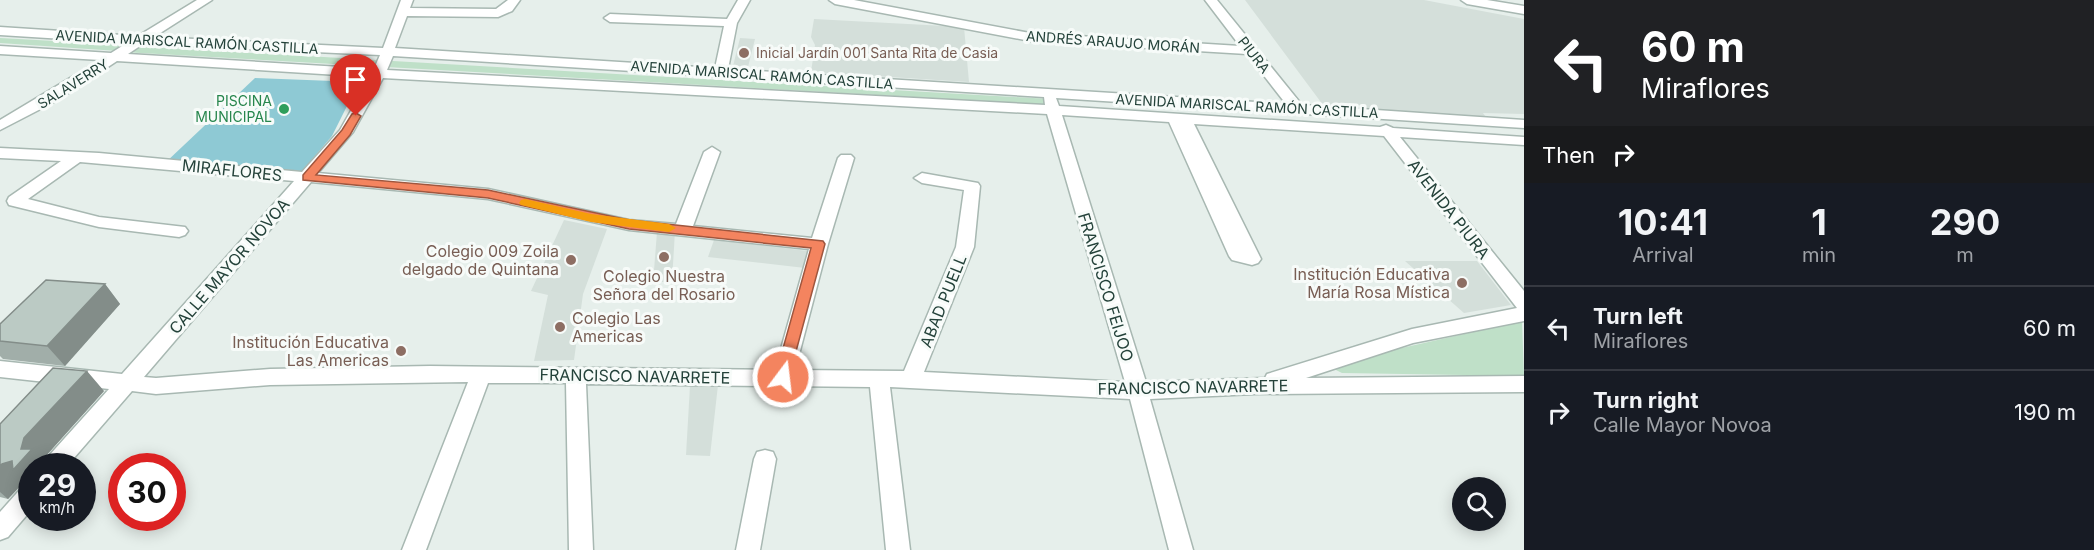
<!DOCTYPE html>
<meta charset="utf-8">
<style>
body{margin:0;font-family:Inter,sans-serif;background:#242831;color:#f1f3f6;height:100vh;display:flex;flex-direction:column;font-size:22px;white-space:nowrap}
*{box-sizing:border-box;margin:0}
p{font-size:20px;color:#9ea1a6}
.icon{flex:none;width:33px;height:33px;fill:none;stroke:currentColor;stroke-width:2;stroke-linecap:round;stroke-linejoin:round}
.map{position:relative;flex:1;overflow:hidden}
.panel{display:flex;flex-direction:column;background:#171b24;width:570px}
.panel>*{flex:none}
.hud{background:#202124;color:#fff;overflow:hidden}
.tools{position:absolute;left:1452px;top:477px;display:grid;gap:12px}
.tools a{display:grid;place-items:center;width:54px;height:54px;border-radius:50%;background:#171b24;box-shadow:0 3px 15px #0003;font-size:30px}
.speed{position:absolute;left:18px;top:453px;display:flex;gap:12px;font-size:30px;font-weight:700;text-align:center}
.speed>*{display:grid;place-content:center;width:78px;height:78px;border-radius:50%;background:#171b24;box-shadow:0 3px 15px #0003;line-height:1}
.speed small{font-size:15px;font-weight:400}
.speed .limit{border:9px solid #d22;background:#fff;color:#111}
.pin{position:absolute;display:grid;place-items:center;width:51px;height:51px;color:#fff;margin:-62px -26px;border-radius:50% 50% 50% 0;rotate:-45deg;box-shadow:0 0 6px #0007}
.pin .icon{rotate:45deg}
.me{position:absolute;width:66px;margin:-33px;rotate:15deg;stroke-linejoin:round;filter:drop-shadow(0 0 4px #0008)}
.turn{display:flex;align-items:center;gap:21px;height:126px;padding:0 18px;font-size:27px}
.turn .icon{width:78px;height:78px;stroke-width:2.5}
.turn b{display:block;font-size:42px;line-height:51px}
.then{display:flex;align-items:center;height:57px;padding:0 18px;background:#0003;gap:12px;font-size:22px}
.eta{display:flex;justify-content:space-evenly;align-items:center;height:102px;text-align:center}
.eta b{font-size:36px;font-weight:700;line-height:42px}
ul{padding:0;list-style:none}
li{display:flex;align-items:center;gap:18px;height:84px;padding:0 18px;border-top:2px solid #363941}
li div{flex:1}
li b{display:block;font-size:22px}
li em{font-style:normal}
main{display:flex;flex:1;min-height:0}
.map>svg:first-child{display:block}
.built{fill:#d4dfda}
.green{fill:#bfe0c8}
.water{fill:#8ec9d4}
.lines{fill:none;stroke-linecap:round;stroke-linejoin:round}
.minor-casing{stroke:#a8b8b2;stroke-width:3}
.minor{fill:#fff;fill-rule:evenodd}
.wall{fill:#a1aea9}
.shaded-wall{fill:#838d89}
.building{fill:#bbcac4;stroke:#838d89;stroke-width:1.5}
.route{fill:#f4845f;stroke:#9f563e;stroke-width:1.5}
.slow{fill:#f59e0b}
.education-dot{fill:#8d6e63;stroke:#f7fbf9;stroke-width:2}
.leisure-dot{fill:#2e9e5b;stroke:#f7fbf9;stroke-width:2}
.labels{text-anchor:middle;stroke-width:6;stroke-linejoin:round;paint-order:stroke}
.far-street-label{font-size:14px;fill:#24423a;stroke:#f7fbf9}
.far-education-label{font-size:14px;fill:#785e54;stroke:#f7fbf9;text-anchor:start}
.far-leisure-label{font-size:14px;fill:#27864d;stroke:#f7fbf9;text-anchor:end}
.street-label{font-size:16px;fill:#24423a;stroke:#f7fbf9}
.education-label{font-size:16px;fill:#785e54;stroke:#f7fbf9;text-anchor:end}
</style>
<main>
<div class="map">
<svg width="1524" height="550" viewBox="0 0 1524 550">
<rect width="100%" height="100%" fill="#e6efeb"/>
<g class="built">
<polygon points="1245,0 1424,0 1524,19 1524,114 1483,113 1488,120 1326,109"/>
<polygon points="814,19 964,27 969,82 811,72 815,45 811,37"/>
<polygon points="740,38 755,39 748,67 733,66"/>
<polygon points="564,220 607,229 583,294 574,360 534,361 548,295 531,291"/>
<polygon points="675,231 672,281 653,283 657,232"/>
<polygon points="714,240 808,251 805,268 708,257"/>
<polygon points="1405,261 1477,261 1511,305 1464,313"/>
<polygon points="718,385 710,456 686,455 690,386"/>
</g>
<g class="green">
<polygon points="0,38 127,45 118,51 0,43"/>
<polygon points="131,46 1050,99 1051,105 123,52"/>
<polygon points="1522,321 1524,376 1342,373 1334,369 1335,363"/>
</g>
<polygon class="water" points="255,78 359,82 332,136 297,177 165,163"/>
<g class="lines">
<defs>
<g id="minor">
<path d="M197 0H212L154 37 383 48 401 0H413L410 8 496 9 508 0H520L512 11 498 17 407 16 395 48 715 68 724 26 610 22 604 18 610 14 727 19 738 0H750L737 23 728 69 1286 104 1247 54 1030 41 835 4 829 0H854L1030 33 1240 46 1205 0H1217L1302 105 1524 120V128L1056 98 1059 106 1380 127 1386 125 1393 128 1524 137V145L1400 137 1524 291V321L1413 343 1306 378 1524 376V392L1254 394 1150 399 1193 550H1169L1130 399 890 387 910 550H886L870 387 586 384 593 550H569L566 383H488L426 550H402L468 382 270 385 156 394 132 391 67 466H43L46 459 109 389 0 377V361L122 374 294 181 80 162 28 199 99 217 185 227 188 231 185 235 179 237 99 227 9 205 7 201 9 197 61 161 0 158V148L99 153 302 172 340 130 370 77 117 61 58 100 0 130V120L100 60 0 54V46L111 53 127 43 0 35V27L138 36ZM143 44 380 55 374 69 128 54ZM393 56 1044 97 1045 105 387 70ZM383 78 1047 114 1125 382 924 372 974 247 980 186 978 183 922 173 914 178 922 183 964 190 956 247 904 371 795 370 828 244 854 158 851 155H841L838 158 812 238 693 226 720 152 712 147 704 152 676 224 629 220 488 189 318 173 353 132ZM1062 115 1169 122 1229 256 1232 260 1252 265 1258 263 1261 259 1194 124 1384 136 1517 308 1412 329 1267 374 1265 378 1146 382ZM311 182 488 199 629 230 809 249 775 370 430 366 270 369 156 378 144 377Z"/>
<polygon points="1461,0 1487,0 1524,6 1524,14 1467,4"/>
<polygon points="765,450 773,452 776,459 760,550 736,550 754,459 757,452"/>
<polygon points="32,482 32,509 8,537 0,540 0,512 24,485"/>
</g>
</defs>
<use href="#minor" class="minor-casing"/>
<use href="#minor" class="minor"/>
</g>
<g class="wall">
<polygon points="105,284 120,304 65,366 3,359 0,356 0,324"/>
<polygon points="104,391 44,458 44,460 32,466 32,486 27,482 23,483 8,499 0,497 0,424"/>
</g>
<g class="shaded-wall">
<polygon points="105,284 120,304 65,366 47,346"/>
<polygon points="87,371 104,391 44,458 44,460 50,466 32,466 32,486 27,482 23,483 8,499 0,492 0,466 21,449 24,438"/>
</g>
<g class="building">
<polygon points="46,280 105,284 47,346 0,341 0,324"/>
<polygon points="53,368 87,371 24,438 21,449 32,449 13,470 12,461 2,464 0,466 0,424"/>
</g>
<polygon class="route" points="356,113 361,116 350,135 316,175 488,190 629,220 823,241 825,244 788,381 778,381 775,377 811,248 629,229 488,198 303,180 303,175 342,130 352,114"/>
<polygon class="slow" points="525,199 591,214 669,224 676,228 669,232 591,222 521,205 519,203 521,200"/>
<g class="education-dot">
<circle cx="744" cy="53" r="6"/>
<circle cx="664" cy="257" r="6"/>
<circle cx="571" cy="260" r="6"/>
<circle cx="1462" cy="283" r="6"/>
<circle cx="560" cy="327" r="6"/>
<circle cx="401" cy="351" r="6"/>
</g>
<circle class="leisure-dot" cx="284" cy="109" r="6"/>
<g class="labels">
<g class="far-street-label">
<text transform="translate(187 42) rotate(3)" y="5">AVENIDA MARISCAL RAMÓN CASTILLA</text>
<text transform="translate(1113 42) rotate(4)" y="5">ANDRÉS ARAUJO MORÁN</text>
<text transform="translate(1254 55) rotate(52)" y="5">PIURA</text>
<text transform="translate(762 75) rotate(4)" y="5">AVENIDA MARISCAL RAMÓN CASTILLA</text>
<text transform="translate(73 84) rotate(-32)" y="5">SALAVERRY</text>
<text transform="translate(1247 106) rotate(3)" y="5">AVENIDA MARISCAL RAMÓN CASTILLA</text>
</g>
<g class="far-education-label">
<text x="756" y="58">Inicial Jardín 001 Santa Rita de Casia</text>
</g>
<g class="far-leisure-label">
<text x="272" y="106">PISCINA<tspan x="272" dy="16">MUNICIPAL</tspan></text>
</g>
<g class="street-label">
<text transform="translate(232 170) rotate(6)" y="6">MIRAFLORES</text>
<text transform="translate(1449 209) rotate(52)" y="6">AVENIDA PIURA</text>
<text transform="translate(229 266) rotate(-49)" y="6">CALLE MAYOR NOVOA</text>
<text transform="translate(1106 287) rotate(73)" y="6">FRANCISCO FEIJOO</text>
<text transform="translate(943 301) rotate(-68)" y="6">ABAD PUELL</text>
<text transform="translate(635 376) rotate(1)" y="6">FRANCISCO NAVARRETE</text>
<text transform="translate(1193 387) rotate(-1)" y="6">FRANCISCO NAVARRETE</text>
</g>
<g class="education-label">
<text x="559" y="257">Colegio 009 Zoila<tspan x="559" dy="18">delgado de Quintana</tspan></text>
<text x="1450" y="280">Institución Educativa<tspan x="1450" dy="18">María Rosa Mística</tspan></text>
<text x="664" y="282" text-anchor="middle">Colegio Nuestra<tspan x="664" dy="18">Señora del Rosario</tspan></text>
<text x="572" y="324" text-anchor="start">Colegio Las<tspan x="572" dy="18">Americas</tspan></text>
<text x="389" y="348">Institución Educativa<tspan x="389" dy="18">Las Americas</tspan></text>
</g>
</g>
</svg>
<div class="tools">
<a><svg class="icon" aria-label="search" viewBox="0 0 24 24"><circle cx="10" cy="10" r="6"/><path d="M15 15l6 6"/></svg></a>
</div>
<div class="speed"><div>29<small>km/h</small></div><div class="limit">30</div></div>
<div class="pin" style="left:356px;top:116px;background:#d93025"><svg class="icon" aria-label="arrive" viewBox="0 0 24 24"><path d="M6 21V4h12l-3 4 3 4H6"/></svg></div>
<svg class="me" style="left:783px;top:377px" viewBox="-20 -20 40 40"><circle r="17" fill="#f4845f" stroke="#fff" stroke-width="3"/><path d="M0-11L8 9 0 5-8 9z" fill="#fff"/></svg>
</div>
<section class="panel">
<div class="hud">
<div class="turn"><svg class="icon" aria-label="left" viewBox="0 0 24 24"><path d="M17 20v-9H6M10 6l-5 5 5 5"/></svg><div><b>60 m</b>Miraflores</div></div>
<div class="then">Then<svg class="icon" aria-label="right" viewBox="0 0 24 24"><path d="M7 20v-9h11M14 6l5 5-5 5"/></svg></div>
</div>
<div class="eta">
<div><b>10:41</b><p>Arrival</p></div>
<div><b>1</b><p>min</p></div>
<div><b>290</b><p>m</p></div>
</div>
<ul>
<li><svg class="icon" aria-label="left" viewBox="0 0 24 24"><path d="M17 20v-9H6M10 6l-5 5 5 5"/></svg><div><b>Turn left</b><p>Miraflores</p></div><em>60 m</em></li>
<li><svg class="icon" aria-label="right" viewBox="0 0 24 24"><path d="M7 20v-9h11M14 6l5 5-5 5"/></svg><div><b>Turn right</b><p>Calle Mayor Novoa</p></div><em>190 m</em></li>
</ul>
</section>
</main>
